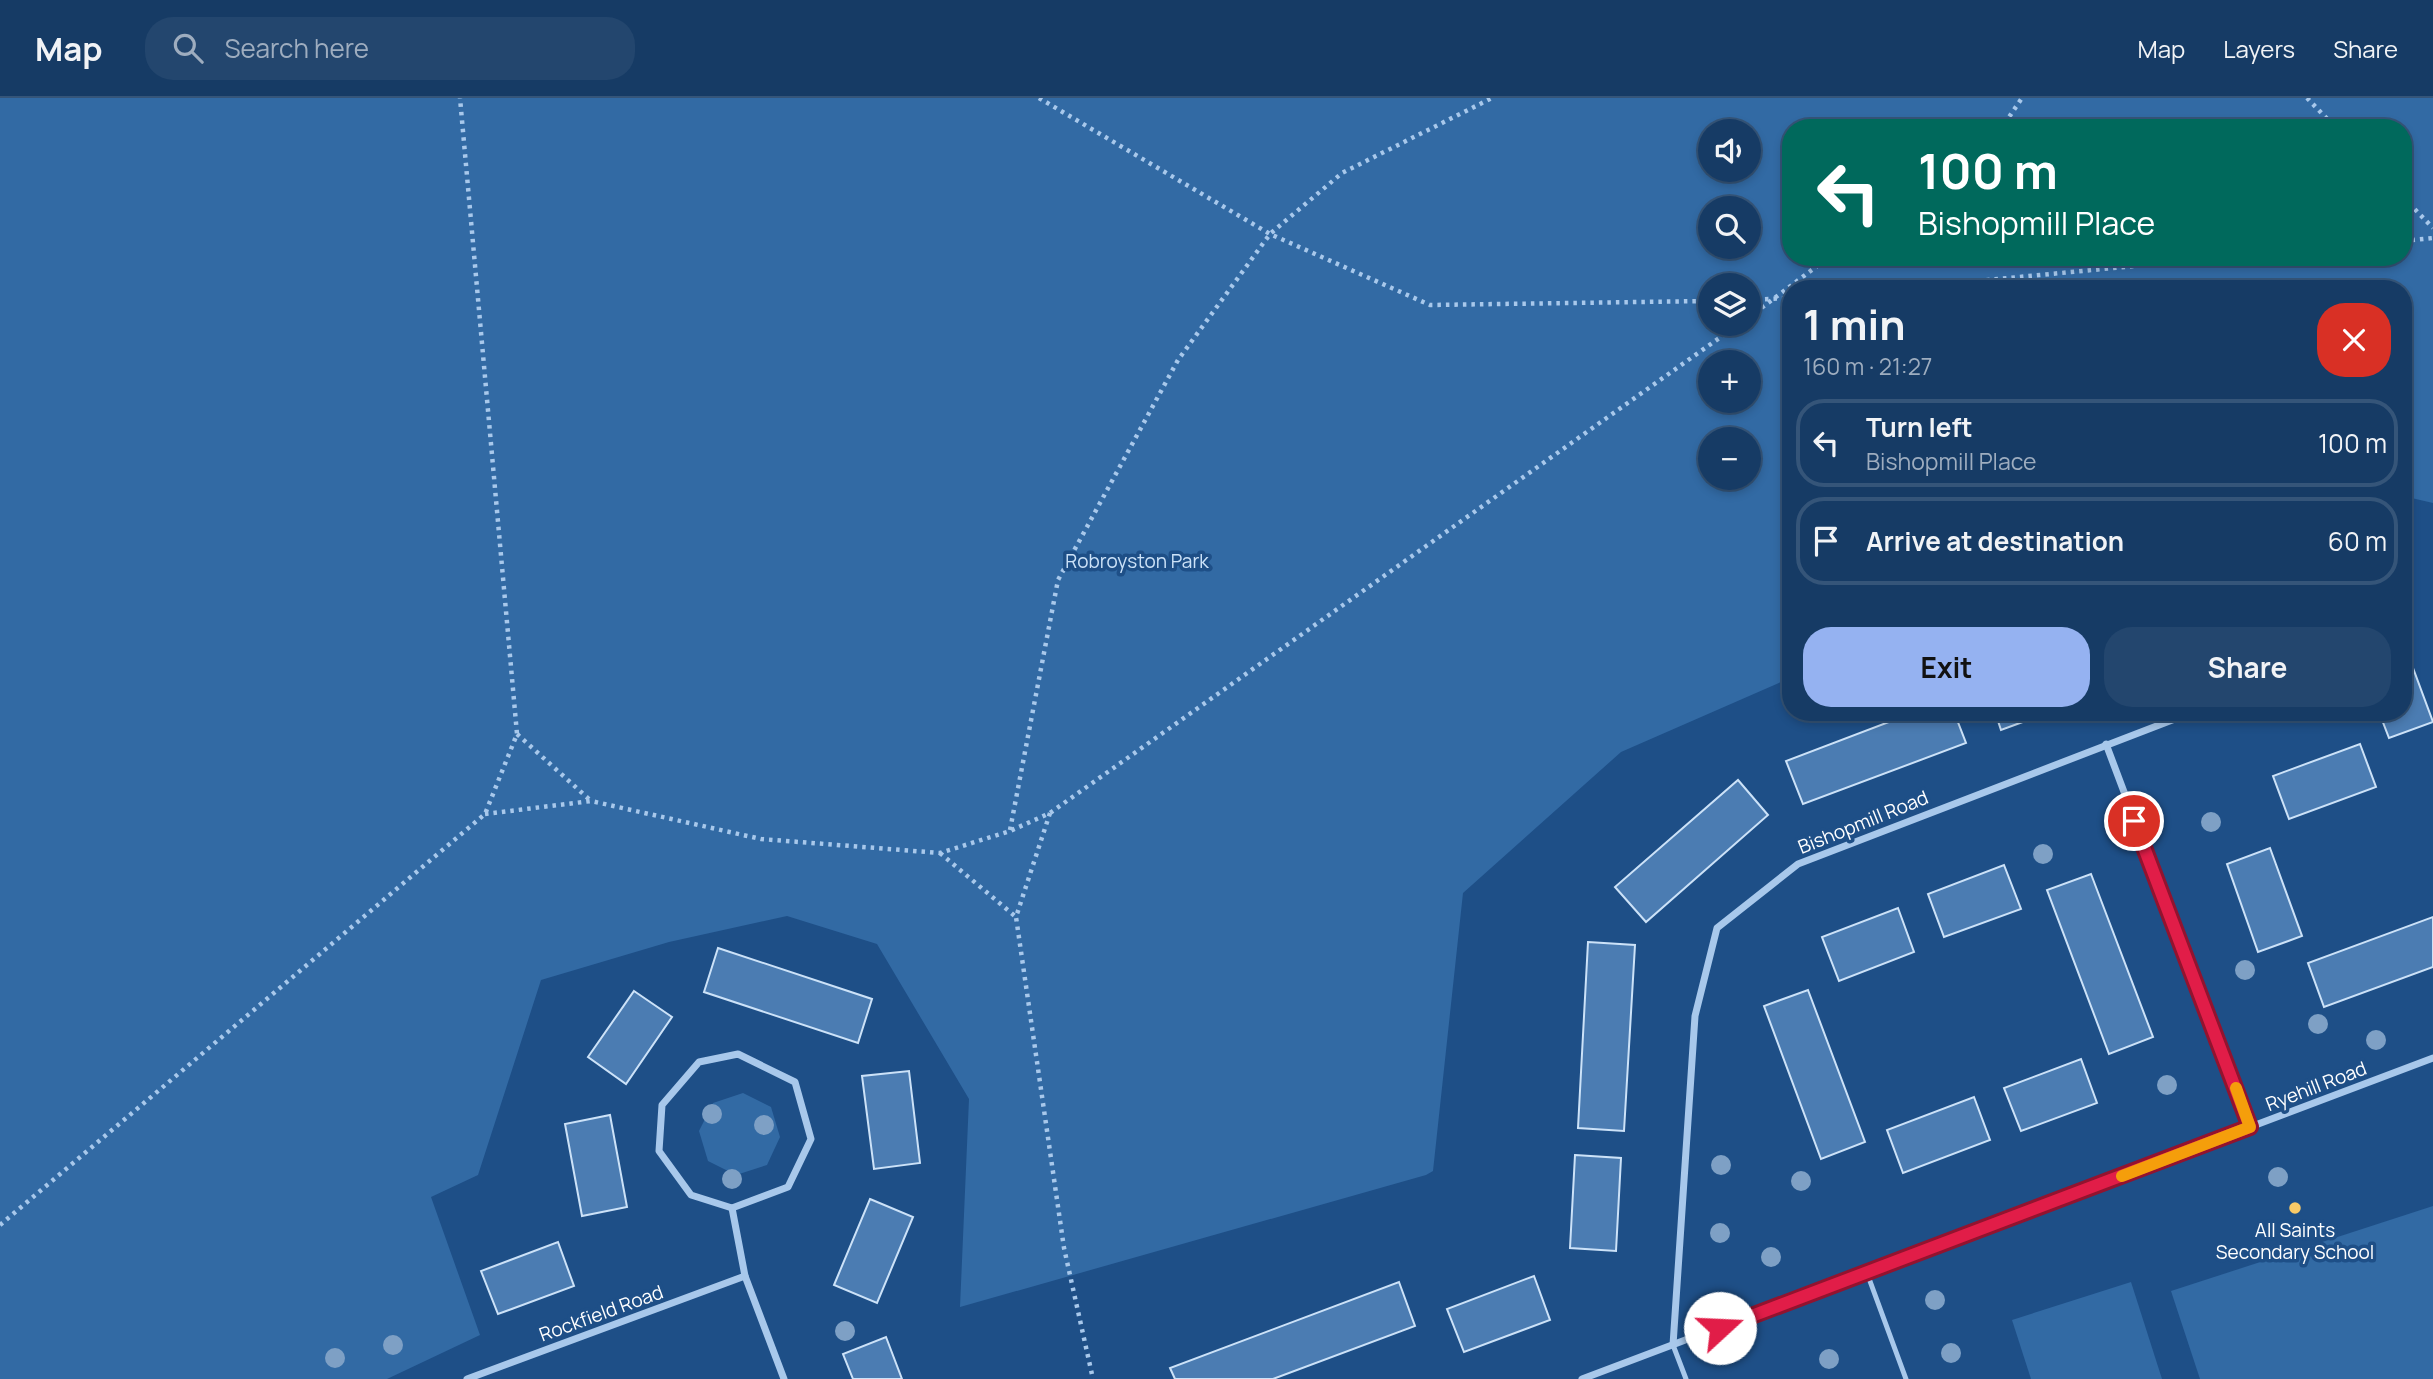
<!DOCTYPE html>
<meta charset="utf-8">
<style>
body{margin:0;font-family:Manrope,sans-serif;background:#23466e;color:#f1f3f6;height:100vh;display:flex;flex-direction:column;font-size:26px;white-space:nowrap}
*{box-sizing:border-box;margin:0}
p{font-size:23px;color:#9eadbf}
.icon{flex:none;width:38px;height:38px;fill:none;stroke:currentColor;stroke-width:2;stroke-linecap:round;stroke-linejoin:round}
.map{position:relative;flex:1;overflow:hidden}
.panel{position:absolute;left:1782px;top:182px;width:630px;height:441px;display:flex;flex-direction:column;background:#163b65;border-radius:28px;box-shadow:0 4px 10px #0003,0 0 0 2px #355579}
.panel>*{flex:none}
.guide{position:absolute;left:1782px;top:21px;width:630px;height:147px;border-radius:28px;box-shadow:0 4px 10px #0003,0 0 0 2px #355579;background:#00695c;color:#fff;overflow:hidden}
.controls{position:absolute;left:1698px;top:21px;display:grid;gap:14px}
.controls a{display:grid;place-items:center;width:63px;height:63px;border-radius:50%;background:#163b65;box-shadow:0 4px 10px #0003,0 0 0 2px #355579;font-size:35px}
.pin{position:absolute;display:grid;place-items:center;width:60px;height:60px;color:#fff;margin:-30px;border:4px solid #fff;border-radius:50%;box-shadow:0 2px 7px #0007}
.me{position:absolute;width:77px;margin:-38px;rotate:70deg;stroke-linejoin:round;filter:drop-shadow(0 0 5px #0008)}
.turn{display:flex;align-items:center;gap:24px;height:147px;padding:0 21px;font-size:32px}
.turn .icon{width:91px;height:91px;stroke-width:2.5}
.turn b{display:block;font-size:49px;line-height:60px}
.round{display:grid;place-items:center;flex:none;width:74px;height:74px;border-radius:28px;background:#23466e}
.overview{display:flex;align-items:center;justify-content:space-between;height:119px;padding:0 21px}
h1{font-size:42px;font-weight:700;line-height:52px}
.cta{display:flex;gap:14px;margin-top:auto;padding:14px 21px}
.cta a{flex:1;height:80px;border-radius:28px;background:#95b2f1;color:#111;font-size:28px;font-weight:700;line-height:80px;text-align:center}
.cta a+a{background:#23466e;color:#f1f3f6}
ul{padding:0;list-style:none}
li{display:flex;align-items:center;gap:21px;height:88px;margin:0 14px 10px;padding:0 7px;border:4px solid #355579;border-radius:28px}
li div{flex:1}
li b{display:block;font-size:26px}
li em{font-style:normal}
header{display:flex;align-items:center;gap:42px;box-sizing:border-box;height:98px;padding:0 35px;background:#163b65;border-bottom:2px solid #355579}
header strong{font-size:33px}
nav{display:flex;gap:38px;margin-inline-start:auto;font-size:24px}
.search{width:490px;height:63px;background:#23466e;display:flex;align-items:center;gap:18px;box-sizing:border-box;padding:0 24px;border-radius:28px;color:#9eadbf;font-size:26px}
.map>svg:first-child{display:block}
.green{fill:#326aa4;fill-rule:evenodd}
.building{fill:#4b7cb2;stroke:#cce2f8;stroke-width:2}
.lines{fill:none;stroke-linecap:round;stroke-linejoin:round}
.path{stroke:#a8c8eb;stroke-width:4.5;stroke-dasharray:3.5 5;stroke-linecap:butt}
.service{stroke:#a8c8eb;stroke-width:5}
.minor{stroke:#a8c8eb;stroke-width:7}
.tree{fill:#7ea0c5}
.route-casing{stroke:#92132f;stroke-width:18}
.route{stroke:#e11d48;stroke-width:12}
.slow{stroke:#f59e0b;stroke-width:12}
.poi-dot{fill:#f9ca67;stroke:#1e4f87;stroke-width:2.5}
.labels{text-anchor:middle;stroke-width:7;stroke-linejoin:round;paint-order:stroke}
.park-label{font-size:19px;fill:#cce2f8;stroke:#1e4f87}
.street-label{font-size:19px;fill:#fff;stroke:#1e4f87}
.poi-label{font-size:19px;fill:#fff;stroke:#1e4f87}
</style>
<header>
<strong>Map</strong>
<div class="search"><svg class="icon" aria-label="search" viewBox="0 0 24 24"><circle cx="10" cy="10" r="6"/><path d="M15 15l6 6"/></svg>Search here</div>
<nav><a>Map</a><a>Layers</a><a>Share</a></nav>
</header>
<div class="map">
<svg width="2433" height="1281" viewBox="0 0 2433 1281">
<rect width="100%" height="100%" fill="#1e4f87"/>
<g class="green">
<path d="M0 0H2433V405L2403 398V191H1790V580L1621 654 1463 795 1433 1073 1426 1077 960 1209 969 1001 877 846 787 818 669 844 541 882 478 1077 431 1099 480 1237 387 1281H0ZM1790 30H2403V159H1790ZM1748 33V72H1710V33ZM1748 110V149H1710V110ZM1748 187V226H1710V187ZM1748 264V303H1710V264ZM1748 341V380H1710V341Z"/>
<polygon points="743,995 771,1009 780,1039 767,1067 736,1077 708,1063 699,1033 713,1005"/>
<polygon points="2433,1108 2433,1281 2200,1281 2171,1193"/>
<polygon points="2131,1184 2162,1281 2031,1281 2012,1222"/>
</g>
<g class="building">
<polygon points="2403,543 2433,624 2389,640 2379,614 2403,614"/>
<polygon points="1915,614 1954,614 1966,645 1803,706 1786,663"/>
<polygon points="1995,614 2050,614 2001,632"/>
<polygon points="2360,646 2376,689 2289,721 2273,678"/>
<polygon points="1738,682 1768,717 1646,824 1615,789"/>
<polygon points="2270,750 2302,838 2258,854 2227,766"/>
<polygon points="2004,767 2021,811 1944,839 1928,796"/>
<polygon points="2091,776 2153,939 2109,956 2047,792"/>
<polygon points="1898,810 1914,854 1839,883 1822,839"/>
<polygon points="2433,819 2433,869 2324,909 2308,865"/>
<polygon points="1588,844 1635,847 1624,1033 1578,1030"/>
<polygon points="718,850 872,901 858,945 704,894"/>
<polygon points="1808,892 1865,1044 1821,1061 1764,908"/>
<polygon points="634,893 672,919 626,986 588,959"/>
<polygon points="2081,961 2097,1005 2021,1033 2004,990"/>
<polygon points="909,973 920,1065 874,1071 862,978"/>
<polygon points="1974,999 1990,1042 1903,1075 1887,1032"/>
<polygon points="610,1017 627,1109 582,1118 565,1026"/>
<polygon points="1575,1057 1621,1060 1616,1153 1570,1150"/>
<polygon points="870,1101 913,1119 877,1205 834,1187"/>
<polygon points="558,1144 574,1188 498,1216 481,1173"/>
<polygon points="1534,1178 1550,1222 1464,1254 1447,1211"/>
<polygon points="1399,1184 1415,1228 1273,1281 1175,1281 1170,1270"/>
<polygon points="886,1239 902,1281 853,1281 843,1256"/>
</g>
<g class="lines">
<g class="path">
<polyline points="1039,0 1270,136 1430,207 1710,203"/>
<polyline points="2307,0 2336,30"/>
<polyline points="1997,30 2007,22 2022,0"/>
<polyline points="2403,99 2433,130"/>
<polyline points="2403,143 2433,140"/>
<polyline points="1893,191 2229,159"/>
<polyline points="1748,202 1790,200"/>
<polyline points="1748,220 1829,159"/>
<polyline points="517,636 591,703"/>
<polyline points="1050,715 1016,819 1064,1150 1093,1281"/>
<polyline points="485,716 591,703 761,741 940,755 1010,733 1050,715 1739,226"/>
<polyline points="1010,732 1058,482 1178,262 1270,136 1342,75 1492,0"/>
<polyline points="940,755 1016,819"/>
<polyline points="0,1127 485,716 517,636 460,0"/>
</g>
<g class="service">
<polyline points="1867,1175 1906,1281"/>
<polyline points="1673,1247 1686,1281"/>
</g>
<g class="minor">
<polyline points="2106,646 2250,1029"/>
<polygon points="738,956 795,984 811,1041 788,1089 732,1110 691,1097 659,1053 662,1007 699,964"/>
<polyline points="732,1110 745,1178 784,1281"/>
<polyline points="1673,1247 1695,918 1717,830 1798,766 2193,614"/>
<polyline points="467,1281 745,1178"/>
<polyline points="1582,1281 2433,960"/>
</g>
</g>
<g class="tree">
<circle cx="2211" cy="724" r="10"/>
<circle cx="2043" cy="756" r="10"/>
<circle cx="2245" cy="872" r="10"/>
<circle cx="2318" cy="926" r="10"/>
<circle cx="2376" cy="942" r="10"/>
<circle cx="2167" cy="987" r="10"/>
<circle cx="712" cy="1016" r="10"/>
<circle cx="764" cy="1027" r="10"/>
<circle cx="1721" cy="1067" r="10"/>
<circle cx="2278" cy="1079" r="10"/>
<circle cx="732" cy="1081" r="10"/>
<circle cx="1801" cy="1083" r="10"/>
<circle cx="1720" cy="1135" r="10"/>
<circle cx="1771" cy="1159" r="10"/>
<circle cx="1935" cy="1202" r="10"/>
<circle cx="845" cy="1233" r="10"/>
<circle cx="393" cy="1247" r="10"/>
<circle cx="1951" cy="1255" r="10"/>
<circle cx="335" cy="1260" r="10"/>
<circle cx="1829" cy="1261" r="10"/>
</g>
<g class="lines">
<defs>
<polyline id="route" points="1720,1230 2250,1029 2134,723"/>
</defs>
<use href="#route" class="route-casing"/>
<use href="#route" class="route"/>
<polyline class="slow" points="2122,1078 2250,1029 2236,990"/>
</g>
<circle class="poi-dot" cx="2295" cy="1110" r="7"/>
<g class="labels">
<g class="park-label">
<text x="1137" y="470">Robroyston Park</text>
</g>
<g class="street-label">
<text transform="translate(1863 724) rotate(-22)" y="7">Bishopmill Road</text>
<text transform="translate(2316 988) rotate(-21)" y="7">Ryehill Road</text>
<text transform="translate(601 1215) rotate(-20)" y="7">Rockfield Road</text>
</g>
<g class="poi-label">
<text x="2295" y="1139">All Saints<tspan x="2295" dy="22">Secondary School</tspan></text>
</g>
</g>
</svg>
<div class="controls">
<a><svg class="icon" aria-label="sound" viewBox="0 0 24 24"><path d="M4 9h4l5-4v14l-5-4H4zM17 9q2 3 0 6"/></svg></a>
<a><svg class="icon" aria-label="search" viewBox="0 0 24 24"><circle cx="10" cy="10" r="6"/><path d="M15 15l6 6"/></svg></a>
<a><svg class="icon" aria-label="layers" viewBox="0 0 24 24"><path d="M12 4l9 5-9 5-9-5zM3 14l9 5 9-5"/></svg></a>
<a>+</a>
<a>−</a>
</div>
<div class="pin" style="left:2134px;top:723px;background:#d93025"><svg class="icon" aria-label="arrive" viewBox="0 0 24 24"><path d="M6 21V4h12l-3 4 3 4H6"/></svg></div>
<svg class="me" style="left:1720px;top:1230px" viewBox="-20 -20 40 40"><circle r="19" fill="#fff"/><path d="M0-13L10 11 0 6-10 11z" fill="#e11d48"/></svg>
<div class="guide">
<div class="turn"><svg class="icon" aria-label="left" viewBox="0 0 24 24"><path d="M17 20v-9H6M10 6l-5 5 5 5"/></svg><div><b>100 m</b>Bishopmill Place</div></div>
</div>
<section class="panel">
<div class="overview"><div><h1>1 min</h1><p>160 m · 21:27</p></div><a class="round" style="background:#d93025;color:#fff"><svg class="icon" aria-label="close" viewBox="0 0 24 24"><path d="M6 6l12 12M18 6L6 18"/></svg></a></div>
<ul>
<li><svg class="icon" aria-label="left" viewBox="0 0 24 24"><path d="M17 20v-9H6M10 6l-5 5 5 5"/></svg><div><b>Turn left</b><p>Bishopmill Place</p></div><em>100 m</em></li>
<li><svg class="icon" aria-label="arrive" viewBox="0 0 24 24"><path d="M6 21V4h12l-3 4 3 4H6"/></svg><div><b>Arrive at destination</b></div><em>60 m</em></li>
</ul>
<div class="cta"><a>Exit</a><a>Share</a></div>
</section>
</div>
